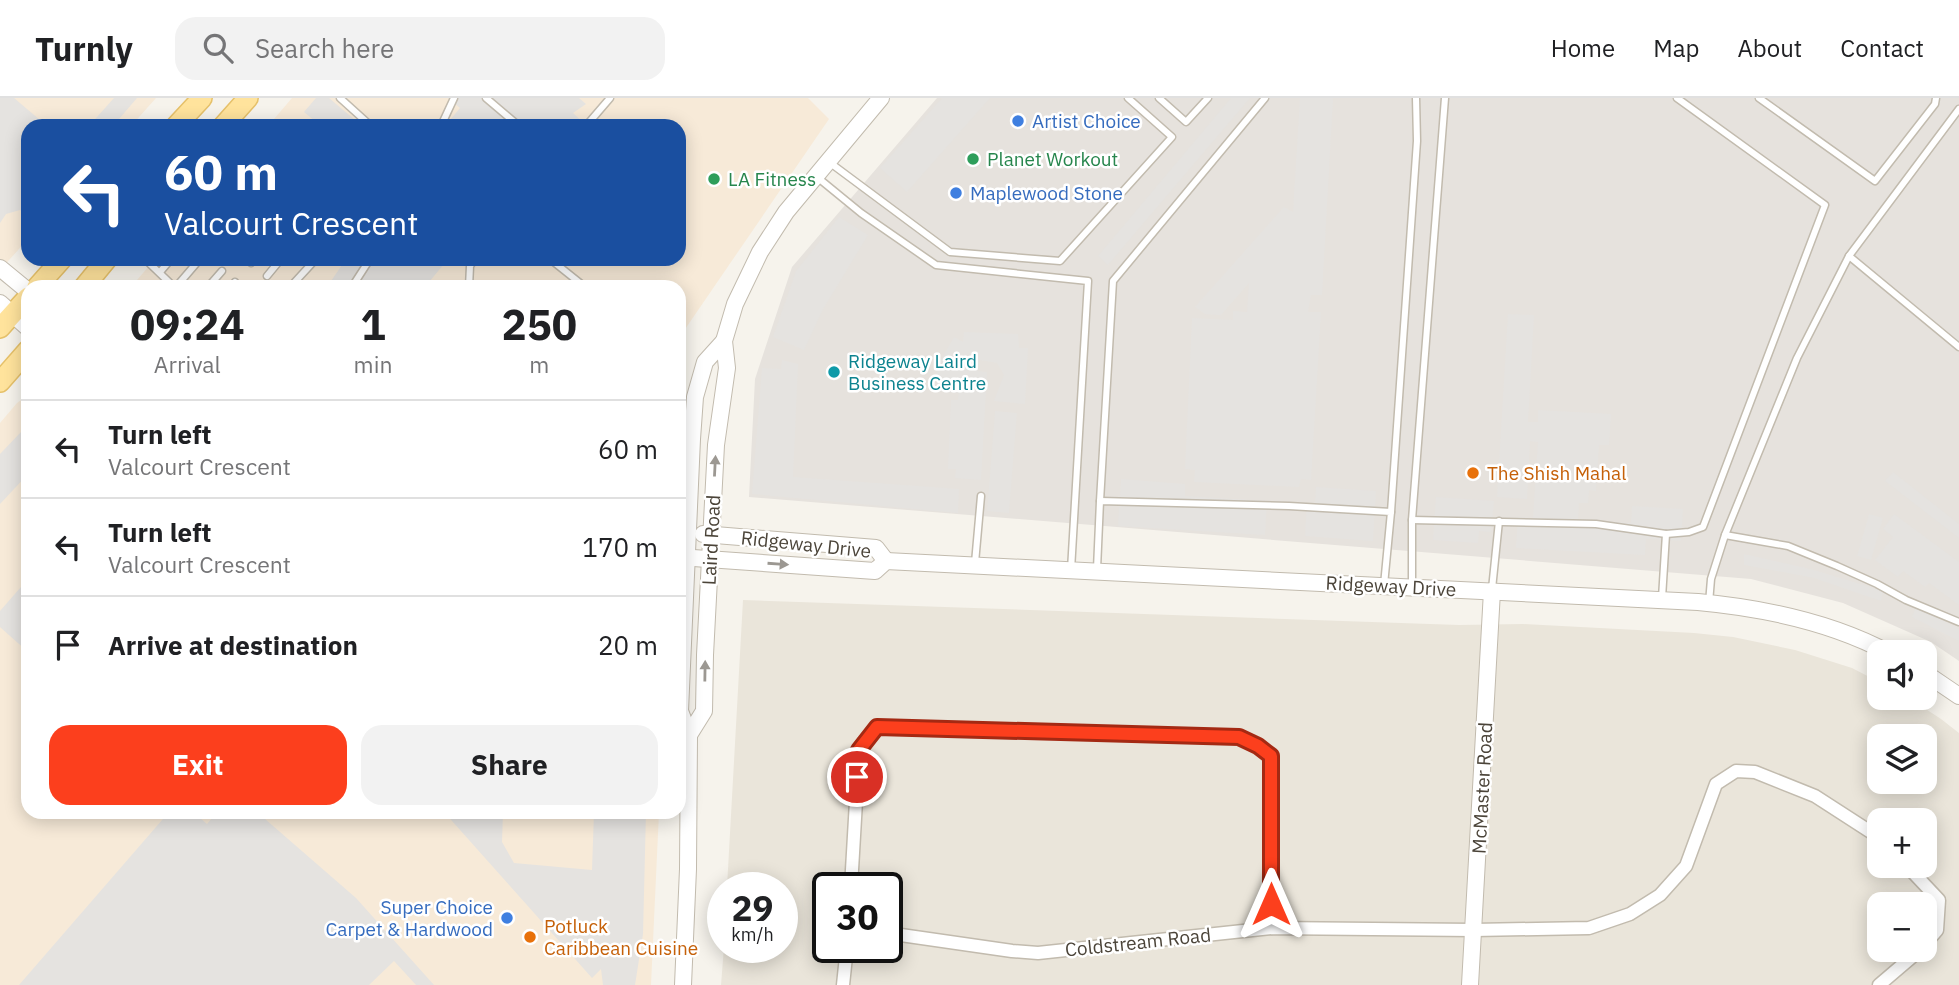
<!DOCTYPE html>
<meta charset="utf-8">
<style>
body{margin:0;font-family:"IBM Plex Sans",sans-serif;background:#f2f2f2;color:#202124;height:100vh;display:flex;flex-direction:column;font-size:26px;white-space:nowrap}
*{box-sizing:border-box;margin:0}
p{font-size:23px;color:#757577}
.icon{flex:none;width:38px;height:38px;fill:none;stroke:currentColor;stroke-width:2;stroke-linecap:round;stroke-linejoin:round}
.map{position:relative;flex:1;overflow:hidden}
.sheet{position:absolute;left:21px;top:182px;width:665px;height:539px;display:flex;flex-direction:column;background:#fff;border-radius:21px;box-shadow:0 4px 18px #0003}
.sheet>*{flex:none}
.guide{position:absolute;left:21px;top:21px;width:665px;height:147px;border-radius:21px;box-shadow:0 4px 18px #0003;background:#1a4fa0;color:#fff;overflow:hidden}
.controls{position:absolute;left:1867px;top:542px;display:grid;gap:14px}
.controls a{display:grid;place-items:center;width:70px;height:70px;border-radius:14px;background:#fff;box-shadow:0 4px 18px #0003;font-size:35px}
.speed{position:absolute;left:707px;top:774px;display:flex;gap:14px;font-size:35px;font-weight:700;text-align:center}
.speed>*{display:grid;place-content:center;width:91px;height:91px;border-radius:50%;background:#fff;box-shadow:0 4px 18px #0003;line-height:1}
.speed small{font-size:18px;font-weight:400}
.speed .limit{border:4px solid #111;border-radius:10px;background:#fff;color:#111}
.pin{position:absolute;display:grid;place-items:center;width:60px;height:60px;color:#fff;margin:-30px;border:4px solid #fff;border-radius:50%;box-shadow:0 2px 7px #0007}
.me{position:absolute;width:77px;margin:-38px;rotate:0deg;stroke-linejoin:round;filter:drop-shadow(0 0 5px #0008)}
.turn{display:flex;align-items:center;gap:24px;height:147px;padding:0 28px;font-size:32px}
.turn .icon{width:91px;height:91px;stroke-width:2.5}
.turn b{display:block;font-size:49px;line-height:60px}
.eta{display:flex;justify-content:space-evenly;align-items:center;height:119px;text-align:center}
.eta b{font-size:42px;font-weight:700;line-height:49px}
.button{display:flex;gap:14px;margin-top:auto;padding:14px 28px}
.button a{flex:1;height:80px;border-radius:21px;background:#fc3f1d;color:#fff;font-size:28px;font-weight:700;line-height:80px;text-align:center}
.button a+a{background:#f2f2f2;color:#202124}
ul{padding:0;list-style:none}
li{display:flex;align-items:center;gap:21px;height:98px;padding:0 28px;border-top:2px solid #e0e0e0}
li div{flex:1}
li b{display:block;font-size:26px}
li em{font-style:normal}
header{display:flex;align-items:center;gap:42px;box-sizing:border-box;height:98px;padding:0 35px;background:#fff;border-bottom:2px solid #e0e0e0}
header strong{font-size:33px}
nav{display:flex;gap:38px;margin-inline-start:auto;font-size:24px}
.search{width:490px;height:63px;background:#f2f2f2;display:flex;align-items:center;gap:18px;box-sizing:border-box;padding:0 24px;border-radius:21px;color:#757577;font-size:26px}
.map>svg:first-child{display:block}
.residential{fill:#eae5da;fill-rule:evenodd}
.commercial{fill:#f7ead8}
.industrial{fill:#e6e2dd}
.parking{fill:#e5e3e0}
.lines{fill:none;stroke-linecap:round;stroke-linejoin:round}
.service-casing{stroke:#c2bbae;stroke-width:9}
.minor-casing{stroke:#c2bbae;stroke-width:15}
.tertiary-casing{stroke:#c2bbae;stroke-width:18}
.primary-casing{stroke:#e6c16a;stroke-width:22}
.service{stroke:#fff;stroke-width:6}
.minor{stroke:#fff;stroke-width:12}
.tertiary{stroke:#fff;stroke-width:16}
.primary{stroke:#ffe39c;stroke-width:19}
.oneway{fill:#9c9892}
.route-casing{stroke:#a42913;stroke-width:18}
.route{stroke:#fc3f1d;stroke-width:12}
.shop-dot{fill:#3f7fe0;stroke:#fff;stroke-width:2.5}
.leisure-dot{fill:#2e9e5b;stroke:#fff;stroke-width:2.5}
.culture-dot{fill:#0f9aa8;stroke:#fff;stroke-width:2.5}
.food-dot{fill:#e8710a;stroke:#fff;stroke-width:2.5}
.labels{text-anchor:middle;stroke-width:5;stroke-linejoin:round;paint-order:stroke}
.shop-label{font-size:19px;fill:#366cbe;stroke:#fff;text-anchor:start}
.leisure-label{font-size:19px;fill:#27864d;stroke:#fff;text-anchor:start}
.culture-label{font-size:19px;fill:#0d838f;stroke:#fff;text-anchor:start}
.food-label{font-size:19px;fill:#c56008;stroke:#fff;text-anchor:start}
.street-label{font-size:19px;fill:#4b4439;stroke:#fff}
</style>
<header>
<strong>Turnly</strong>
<div class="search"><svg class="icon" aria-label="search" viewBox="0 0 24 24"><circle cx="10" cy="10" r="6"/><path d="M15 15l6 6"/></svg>Search here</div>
<nav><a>Home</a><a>Map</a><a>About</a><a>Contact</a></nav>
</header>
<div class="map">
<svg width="1959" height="887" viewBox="0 0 1959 887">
<rect width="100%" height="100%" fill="#f6f3ec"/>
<path class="residential" d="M743 502 1459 527 1523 526 1694 535 1733 539 1795 552 1852 570 1879 584 1880 600H1909L1941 621 1959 635V887H721L724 849H782V789H727ZM1880 639H1925V684H1880ZM1880 723H1925V768H1880ZM828 789H887V849H828ZM1880 807H1925V852H1880Z"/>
<g class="commercial">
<polygon points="0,0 156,0 131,28 28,28 28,141 0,172"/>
<polygon points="292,0 808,0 829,21 679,240 679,189 131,189 155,161 679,161 679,28 268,28"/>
<polygon points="28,297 28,714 659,714 651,887 0,887 0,325 17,305"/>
</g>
<polygon class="industrial" points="937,0 1959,0 1959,563 1931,544 1843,505 1751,481 749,399 755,281 792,169"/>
<g class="parking">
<polygon points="0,0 14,0 47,28 28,28 28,117 20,112 6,116 0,125"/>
<polygon points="114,0 137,0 113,28 89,28"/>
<polygon points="316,0 329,0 362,28 321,28 304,14"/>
<polygon points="448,0 579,0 586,6 573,15 587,28 445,28 460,10"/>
<polygon points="942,0 990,0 907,94 880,70"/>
<polygon points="1231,0 1250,0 1108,167 1098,158"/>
<polygon points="1300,0 1333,0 1322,197 1311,197 1308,214 1321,214 1311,382 1301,381 1299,389 1194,384 1195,372 1185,371 1192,220 1233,222 1233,213 1247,214 1249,185 1221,217 1205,216 1195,209 1284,109 1293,114"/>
<polygon points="839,119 868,137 822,213 804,252 773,239 796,173"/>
<polygon points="346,161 448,161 425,189 327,189"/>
<polygon points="1508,216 1534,217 1528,324 1538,324 1538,312 1611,316 1609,347 1599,347 1596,393 1589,392 1588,405 1579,405 1578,422 1631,425 1632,408 1683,411 1681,443 1646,441 1645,457 1516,450 1518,419 1533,420 1538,344 1530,343 1527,401 1497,399"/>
<polygon points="964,234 1018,236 1019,250 1028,250 1025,306 994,303 1004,277 997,265 979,262 978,273 987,274 981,382 955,380 956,371 948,371 951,302 958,302 959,295 936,293 938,267 954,239 963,244"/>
<polygon points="782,262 798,266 793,379 959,391 958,415 752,396 762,270 781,271"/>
<polygon points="995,313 1017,315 1009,415 987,413"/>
<polygon points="23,332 28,336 28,376 0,406 0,356"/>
<polygon points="1893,374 1959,426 1959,440 1885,383"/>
<polygon points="1121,381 1185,386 1185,398 1267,403 1265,437 1118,428"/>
<polygon points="1316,389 1376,393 1373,443 1305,438 1307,405 1315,405"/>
<polygon points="1436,399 1494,403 1491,434 1479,433 1478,445 1433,442"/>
<polygon points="1869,416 1883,420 1871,462 1857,458"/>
<polygon points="1894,416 1959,464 1959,507 1929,485 1925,489 1903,473 1898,479 1875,462 1893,439 1883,431"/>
<polygon points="1744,456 1814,472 1883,493 1881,503 1814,480 1744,467"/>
<polygon points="28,481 28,554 0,529 0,513"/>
<polygon points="1916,509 1959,531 1959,543 1912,519"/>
<polygon points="169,714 193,714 207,726 217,714 257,714 356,800 434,887 416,887 394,863 369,887 19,887"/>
<polygon points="444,714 503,714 502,744 514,765 592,772 594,714 646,714 643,836 635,887 603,887 601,871 592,880"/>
</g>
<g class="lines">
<defs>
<g id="service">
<polyline points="340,0 371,28"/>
<polyline points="486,0 519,28"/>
<polyline points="1159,0 1186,24 1208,0"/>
<polyline points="1759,0 1875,83 1935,6 1936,0"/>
<polyline points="441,28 454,0"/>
<polyline points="586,28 610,0"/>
<polyline points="829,64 950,154 1060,163 1172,39 1128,0"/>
<polyline points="817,79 861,115 936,167 1088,183 1071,472"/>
<polyline points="1849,158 1959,11"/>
<polyline points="145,161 174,189"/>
<polyline points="550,161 585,189"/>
<polyline points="251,165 254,161"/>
<polyline points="160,174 171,161"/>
<polyline points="267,178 281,161"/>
<polyline points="293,186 316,161"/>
<polyline points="176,189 200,161"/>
<polyline points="208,189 222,173"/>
<polyline points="231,189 235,184"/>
<polyline points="352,189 370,161"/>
<polyline points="469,189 470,168 475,161"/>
<polyline points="1100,403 1113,183 1265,0"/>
<polyline points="1391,414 1417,43 1416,0"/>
<polyline points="1412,422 1596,426 1666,436 1689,434 1703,429 1825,107 1677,0"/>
<polyline points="1725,437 1788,448 1837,468 1877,486 1906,502 1959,524"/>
<polyline points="975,465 981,398"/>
<polyline points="1097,471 1100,403 1289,408 1391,414 1384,487"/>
<polyline points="1412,487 1412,422 1445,0"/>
<polyline points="1492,491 1499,423"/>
<polyline points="1662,500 1666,436"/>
<polyline points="1709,505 1711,481 1725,437 1797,260 1849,158 1959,249"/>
</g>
<g id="minor">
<polyline points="1907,768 1939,802 1937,832 1925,846"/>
<polyline points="851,789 859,652 877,629 1239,639 1258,648 1271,658 1271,830"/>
<polyline points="887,835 1012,853 1038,855 1271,830 1474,832 1589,830 1630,816 1660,797 1686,768 1716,686 1736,673 1755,674 1815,698 1880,740"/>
<polyline points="843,887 847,849"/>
<polyline points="1879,887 1920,852"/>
</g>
<g id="tertiary">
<polyline points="0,170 28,193"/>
<polyline points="0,205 28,230"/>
<polyline points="703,436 876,450 886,463"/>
<path d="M679 459 875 473 886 463 1698 504C1763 510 1831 524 1889 555"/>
<polyline points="1925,575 1959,598"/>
<polyline points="689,637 704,613 705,557 716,347 727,270 724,243 735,206 760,154 786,114 881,0"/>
<polyline points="683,887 688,771 689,637 680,613 692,341 695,299 705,264 724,243"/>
<polyline points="1470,887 1492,493"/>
</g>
<g id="primary">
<polyline points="176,28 202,0"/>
<polyline points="223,28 248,0"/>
<polyline points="37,189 62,161"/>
<polyline points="84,189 107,161"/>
<polyline points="0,230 28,199"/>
<polyline points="0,284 28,252"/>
</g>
</defs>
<use href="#service" class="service-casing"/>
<use href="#minor" class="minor-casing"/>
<use href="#tertiary" class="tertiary-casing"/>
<use href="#primary" class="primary-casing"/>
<use href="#service" class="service"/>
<use href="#minor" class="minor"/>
<use href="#tertiary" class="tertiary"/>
<use href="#primary" class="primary"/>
</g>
<defs><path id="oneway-solid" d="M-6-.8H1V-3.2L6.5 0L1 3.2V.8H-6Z" transform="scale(1.75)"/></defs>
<g class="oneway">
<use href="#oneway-solid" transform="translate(715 368) rotate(-87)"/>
<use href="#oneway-solid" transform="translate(778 466) rotate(4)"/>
<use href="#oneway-solid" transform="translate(705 573) rotate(-89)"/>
</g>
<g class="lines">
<defs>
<polyline id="route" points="857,679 859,652 877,629 1239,639 1258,648 1271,658 1271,806"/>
</defs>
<use href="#route" class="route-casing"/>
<use href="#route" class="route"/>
</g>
<g class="shop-dot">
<circle cx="1018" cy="23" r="7"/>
<circle cx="956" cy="95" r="7"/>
<circle cx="507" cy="820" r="7"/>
</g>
<g class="leisure-dot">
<circle cx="973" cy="61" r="7"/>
<circle cx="714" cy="81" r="7"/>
</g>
<circle class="culture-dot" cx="834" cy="274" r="7"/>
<g class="food-dot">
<circle cx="1473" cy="375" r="7"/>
<circle cx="530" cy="839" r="7"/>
</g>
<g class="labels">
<g class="shop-label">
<text x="1032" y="30">Artist Choice</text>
<text x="970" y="102">Maplewood Stone</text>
<text x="493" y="816" text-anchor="end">Super Choice<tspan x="493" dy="22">Carpet &amp; Hardwood</tspan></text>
</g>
<g class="leisure-label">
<text x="987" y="68">Planet Workout</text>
<text x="728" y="88">LA Fitness</text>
</g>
<g class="culture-label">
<text x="848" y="270">Ridgeway Laird<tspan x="848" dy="22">Business Centre</tspan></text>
</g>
<g class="food-label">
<text x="1487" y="382">The Shish Mahal</text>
<text x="544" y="835">Potluck<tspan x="544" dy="22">Caribbean Cuisine</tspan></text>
</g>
<g class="street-label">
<text transform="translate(711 442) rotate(-87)" y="7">Laird Road</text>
<text transform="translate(806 446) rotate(6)" y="7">Ridgeway Drive</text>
<text transform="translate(1391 488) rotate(3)" y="7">Ridgeway Drive</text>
<text transform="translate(1482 690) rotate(-87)" y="7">McMaster Road</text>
<text transform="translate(1138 844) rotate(-6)" y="7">Coldstream Road</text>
</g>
</g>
</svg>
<div class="controls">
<a><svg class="icon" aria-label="sound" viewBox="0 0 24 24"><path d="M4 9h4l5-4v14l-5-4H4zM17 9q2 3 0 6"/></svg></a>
<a><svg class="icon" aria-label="layers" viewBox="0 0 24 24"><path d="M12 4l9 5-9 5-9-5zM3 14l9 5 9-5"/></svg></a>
<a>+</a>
<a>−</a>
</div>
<div class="speed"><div>29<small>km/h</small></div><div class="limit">30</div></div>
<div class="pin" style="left:857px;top:679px;background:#d93025"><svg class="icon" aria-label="arrive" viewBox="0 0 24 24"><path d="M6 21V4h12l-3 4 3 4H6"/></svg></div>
<svg class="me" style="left:1271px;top:806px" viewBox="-20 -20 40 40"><path d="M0-17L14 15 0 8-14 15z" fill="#fc3f1d" stroke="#fff" stroke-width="4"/></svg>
<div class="guide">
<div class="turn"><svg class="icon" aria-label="left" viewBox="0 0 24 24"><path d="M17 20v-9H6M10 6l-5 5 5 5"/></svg><div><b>60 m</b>Valcourt Crescent</div></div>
</div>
<section class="sheet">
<div class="eta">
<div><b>09:24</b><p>Arrival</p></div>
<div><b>1</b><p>min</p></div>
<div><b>250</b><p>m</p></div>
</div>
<ul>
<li><svg class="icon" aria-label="left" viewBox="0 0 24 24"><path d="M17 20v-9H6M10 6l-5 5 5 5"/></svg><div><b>Turn left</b><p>Valcourt Crescent</p></div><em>60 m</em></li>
<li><svg class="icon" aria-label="left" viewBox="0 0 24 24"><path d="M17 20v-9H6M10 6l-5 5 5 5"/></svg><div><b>Turn left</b><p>Valcourt Crescent</p></div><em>170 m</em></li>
<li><svg class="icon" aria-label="arrive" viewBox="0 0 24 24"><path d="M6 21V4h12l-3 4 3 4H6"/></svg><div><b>Arrive at destination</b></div><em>20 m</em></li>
</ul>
<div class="button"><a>Exit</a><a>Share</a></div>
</section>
</div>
